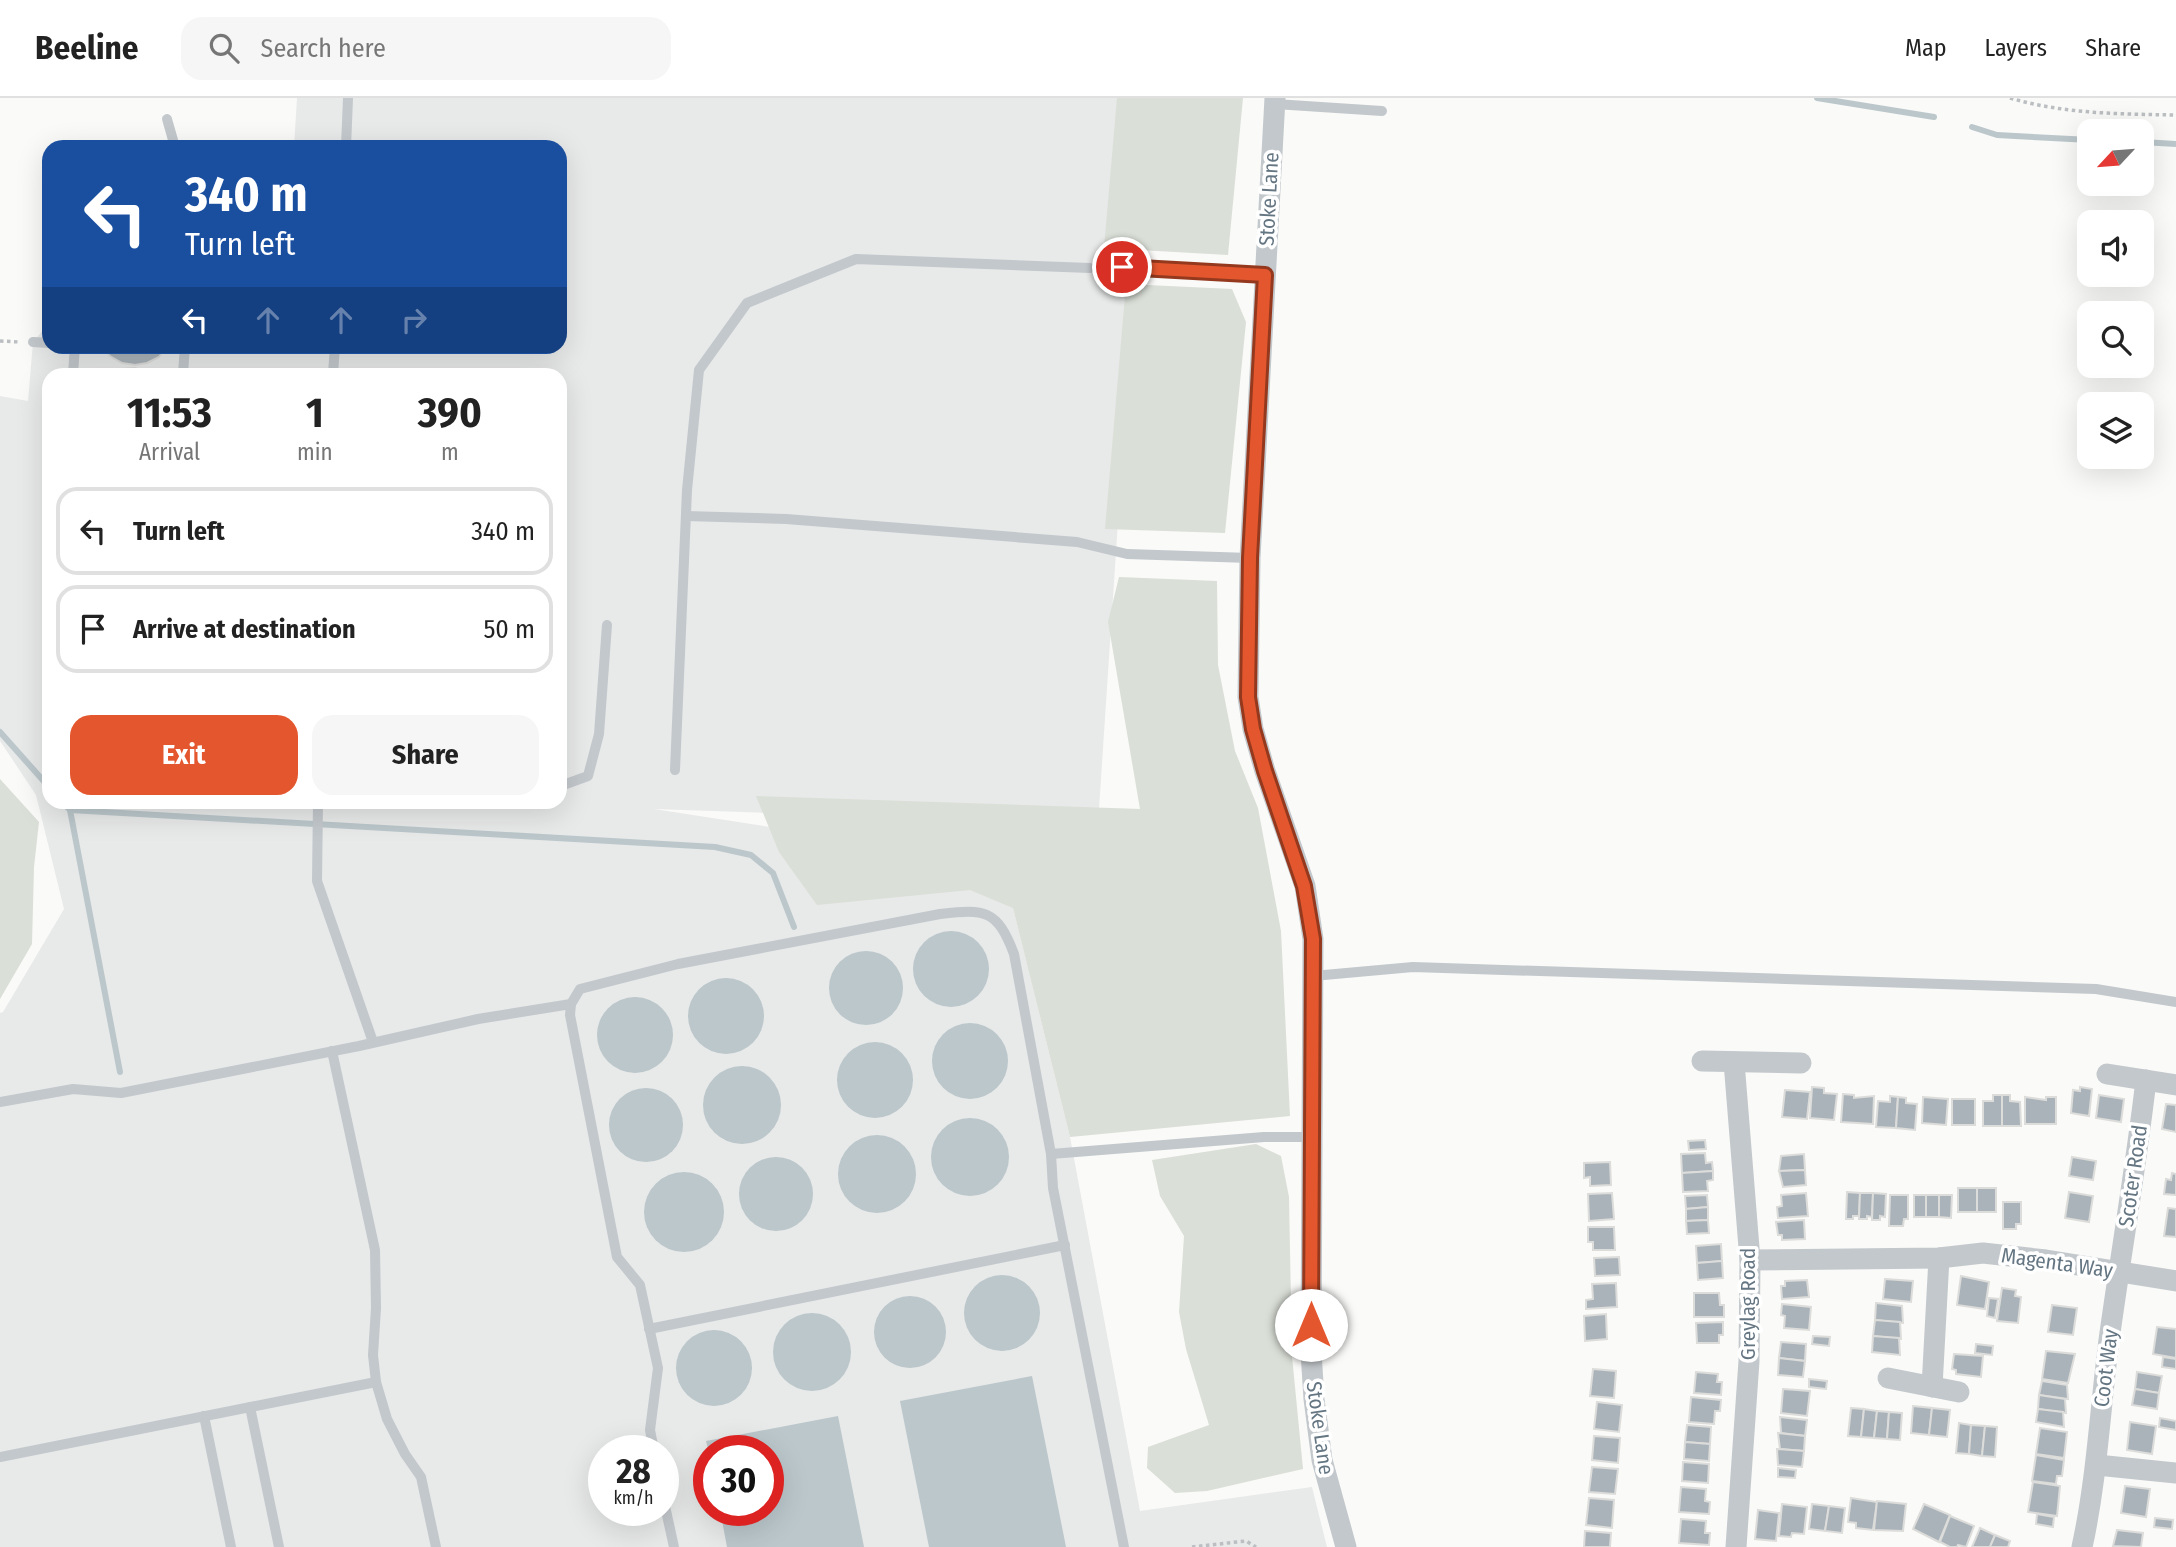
<!DOCTYPE html>
<style>
body{margin:0;font-family:"Fira Sans Condensed",sans-serif;background:#f6f6f6;color:#222;height:100vh;display:flex;flex-direction:column;font-size:26px;white-space:nowrap}
*{box-sizing:border-box;margin:0}
p{font-size:23px;color:#767676}
.icon{flex:none;width:38px;height:38px;fill:none;stroke:currentColor;stroke-width:2;stroke-linecap:round;stroke-linejoin:round}
.map{position:relative;flex:1;overflow:hidden}
.panel{position:absolute;left:42px;top:270px;width:525px;height:441px;display:flex;flex-direction:column;background:#fff;border-radius:21px;box-shadow:0 7px 28px #0002}
.panel>*{flex:none}
.banner{position:absolute;left:42px;top:42px;width:525px;height:214px;border-radius:21px;box-shadow:0 7px 28px #0002;background:#1a4fa0;color:#fff;overflow:hidden}
.needle{width:46px;rotate:244deg}
.controls{position:absolute;left:2077px;top:21px;display:grid;gap:14px}
.controls a{display:grid;place-items:center;width:77px;height:77px;border-radius:14px;background:#fff;box-shadow:0 7px 28px #0002;font-size:35px}
.speed{position:absolute;left:588px;top:1337px;display:flex;gap:14px;font-size:35px;font-weight:700;text-align:center}
.speed>*{display:grid;place-content:center;width:91px;height:91px;border-radius:50%;background:#fff;box-shadow:0 7px 28px #0002;line-height:1}
.speed small{font-size:18px;font-weight:400}
.speed .limit{border:10px solid #d22;background:#fff;color:#111}
.pin{position:absolute;display:grid;place-items:center;width:60px;height:60px;color:#fff;margin:-30px;border:4px solid #fff;border-radius:50%;box-shadow:0 2px 7px #0007}
.me{position:absolute;width:77px;margin:-38px;rotate:0deg;stroke-linejoin:round;filter:drop-shadow(0 0 5px #0008)}
.turn{display:flex;align-items:center;gap:24px;height:147px;padding:0 28px;font-size:32px}
.turn .icon{width:91px;height:91px;stroke-width:2.5}
.turn b{display:block;font-size:49px;line-height:60px}
.lanes{display:flex;align-items:center;height:66px;padding:0 28px;background:#0003;justify-content:center;gap:35px;direction:ltr}
.lanes .off{opacity:.35}
.eta{display:flex;justify-content:space-evenly;align-items:center;height:119px;text-align:center}
.eta b{font-size:42px;font-weight:700;line-height:49px}
.primary-button{display:flex;gap:14px;margin-top:auto;padding:14px 28px}
.primary-button a{flex:1;height:80px;border-radius:21px;background:#e4572e;color:#fff;font-size:28px;font-weight:700;line-height:80px;text-align:center}
.primary-button a+a{background:#f6f6f6;color:#222}
ul{padding:0;list-style:none}
li{display:flex;align-items:center;gap:21px;height:88px;margin:0 14px 10px;padding:0 14px;border:4px solid #e0e0e0;border-radius:21px}
li div{flex:1}
li b{display:block;font-size:26px}
li em{font-style:normal}
header{display:flex;align-items:center;gap:42px;box-sizing:border-box;height:98px;padding:0 35px;background:#fff;border-bottom:2px solid #e0e0e0}
header strong{font-size:33px}
nav{display:flex;gap:38px;margin-inline-start:auto;font-size:24px}
.search{width:490px;height:63px;background:#f6f6f6;display:flex;align-items:center;gap:18px;box-sizing:border-box;padding:0 24px;border-radius:21px;color:#767676;font-size:26px}
.map>svg:first-child{display:block}
.built{fill:#e8e9e9;fill-rule:evenodd}
.green{fill:#dadfd7}
.water{fill:#bbc7cb}
.lines{fill:none;stroke-linecap:round;stroke-linejoin:round}
.stream{stroke:#bbc7cb;stroke-width:6}
.building{fill:#aab3b9;stroke:#dcdcda;stroke-width:2}
.path{stroke:#bbbfc2;stroke-width:3.5;stroke-dasharray:3.5 3.5;stroke-linecap:butt}
.lane{stroke:#c3c8cc;stroke-width:10}
.street{stroke:#c3c8cc;stroke-width:21}
.route-casing{stroke:#94391e;stroke-width:18}
.route{stroke:#e4572e;stroke-width:12}
.labels{text-anchor:middle;stroke-width:7;stroke-linejoin:round;paint-order:stroke}
.street-label{font-size:21px;fill:#657683;stroke:#fff}
</style>
<header>
<strong>Beeline</strong>
<div class="search"><svg class="icon" aria-label="search" viewBox="0 0 24 24"><circle cx="10" cy="10" r="6"/><path d="M15 15l6 6"/></svg>Search here</div>
<nav><a>Map</a><a>Layers</a><a>Share</a></nav>
</header>
<div class="map">
<svg width="2176" height="1449" viewBox="0 0 2176 1449">
<rect width="100%" height="100%" fill="#fafaf8"/>
<path class="built" d="M297 0H1146L1098 726 654 711 1002 765 1070 1039 1140 1413 1312 1389 1327 1449H0V915L3 914 64 811 36 697 0 643V298L28 303 33 244 49 225V248H560V49H294ZM49 276H560V704H49ZM604 1353H663V1412H604ZM709 1353H768V1412H709Z"/>
<g class="green">
<polygon points="1117,0 1243,0 1228,157 1104,150"/>
<polygon points="1126,186 1232,191 1246,224 1225,435 1105,431"/>
<polygon points="1119,479 1217,483 1218,567 1235,653 1258,710 1281,833 1290,1018 1070,1039 1013,810 970,792 817,807 779,754 756,698 1140,711 1108,524"/>
<polygon points="0,681 39,724 34,769 32,846 0,901"/>
<polygon points="1256,1046 1281,1058 1289,1099 1292,1258 1303,1371 1207,1393 1175,1395 1147,1370 1148,1349 1209,1327 1186,1251 1179,1214 1184,1138 1160,1098 1152,1062"/>
</g>
<g class="water">
<circle cx="951" cy="871" r="38"/>
<circle cx="866" cy="890" r="37"/>
<circle cx="726" cy="918" r="38"/>
<circle cx="635" cy="937" r="38"/>
<circle cx="970" cy="963" r="38"/>
<circle cx="875" cy="982" r="38"/>
<circle cx="742" cy="1007" r="39"/>
<circle cx="646" cy="1027" r="37"/>
<circle cx="970" cy="1059" r="39"/>
<circle cx="877" cy="1076" r="39"/>
<circle cx="776" cy="1096" r="37"/>
<circle cx="684" cy="1114" r="40"/>
<circle cx="1002" cy="1215" r="38"/>
<circle cx="910" cy="1234" r="36"/>
<circle cx="812" cy="1254" r="39"/>
<circle cx="714" cy="1270" r="38"/>
<polygon points="1032,1278 1066,1449 929,1449 900,1303"/>
<polygon points="838,1318 864,1449 727,1449 720,1412 768,1412 768,1353 709,1353 709,1355 706,1343"/>
</g>
<g class="lines">
<g class="stream">
<polyline points="1817,0 1934,19"/>
<polyline points="1972,29 1997,37 2090,42"/>
<polyline points="2142,44 2176,46"/>
<polyline points="0,634 49,689"/>
<polyline points="62,704 70,712 120,974"/>
<polyline points="70,712 715,749 751,757 773,775 794,829"/>
</g>
</g>
<g class="building">
<polygon points="102,248 167,248 159,259 147,265 135,267 122,265 110,258"/>
<polygon points="135,270 151,276 109,276 121,271"/>
<polygon points="1812,989 1824,990 1824,995 1837,996 1834,1022 1810,1020"/>
<polygon points="2080,989 2092,991 2089,1018 2071,1015 2073,992 2080,993"/>
<polygon points="1785,992 1810,994 1807,1021 1782,1019"/>
<polygon points="1843,996 1854,997 1854,1000 1874,998 1873,1026 1841,1024"/>
<polygon points="1993,997 2002,997 2002,1028 1983,1028 1983,1003 1993,1003"/>
<polygon points="2002,997 2010,997 2010,1003 2020,1004 2021,1028 2002,1028"/>
<polygon points="2099,997 2124,1001 2121,1024 2096,1020"/>
<polygon points="1890,998 1898,999 1896,1030 1876,1029 1878,1003 1890,1004"/>
<polygon points="1898,999 1906,1000 1906,1005 1917,1006 1915,1032 1896,1030"/>
<polygon points="1923,999 1948,1001 1946,1027 1922,1025"/>
<polygon points="2025,999 2046,1002 2046,999 2056,999 2056,1026 2025,1026"/>
<rect x="1952" y="1001" width="23" height="26"/>
<polygon points="2166,1006 2176,1007 2176,1034 2162,1031"/>
<polygon points="1705,1042 1706,1051 1689,1052 1688,1043"/>
<polygon points="1705,1055 1706,1065 1712,1064 1713,1073 1682,1075 1681,1056"/>
<polygon points="1804,1056 1805,1072 1779,1073 1781,1058"/>
<polygon points="2072,1059 2096,1063 2093,1082 2069,1078"/>
<polygon points="1610,1064 1611,1087 1590,1088 1590,1079 1584,1080 1584,1065"/>
<polygon points="1805,1072 1806,1087 1783,1089 1779,1073"/>
<polygon points="1713,1073 1713,1082 1707,1083 1708,1093 1683,1094 1682,1075"/>
<polygon points="2172,1075 2176,1076 2176,1097 2164,1096 2166,1081 2171,1082"/>
<rect x="1958" y="1090" width="19" height="24"/>
<rect x="1977" y="1090" width="19" height="24"/>
<polygon points="1847,1094 1860,1095 1859,1118 1853,1118 1853,1121 1846,1121"/>
<polygon points="2069,1094 2093,1098 2089,1124 2065,1120"/>
<polygon points="1612,1095 1614,1121 1589,1123 1588,1096"/>
<polygon points="1806,1095 1808,1118 1778,1120 1777,1109 1782,1108 1781,1097"/>
<polygon points="1860,1095 1873,1095 1872,1119 1867,1118 1867,1121 1859,1121"/>
<polygon points="1873,1095 1886,1096 1885,1119 1880,1118 1880,1122 1872,1122"/>
<polygon points="1707,1097 1708,1109 1686,1111 1685,1098"/>
<polygon points="1890,1097 1908,1097 1908,1121 1904,1121 1903,1128 1889,1128"/>
<rect x="1914" y="1097" width="12" height="22"/>
<rect x="1926" y="1097" width="13" height="22"/>
<polygon points="1939,1097 1952,1097 1951,1120 1939,1119"/>
<polygon points="2003,1104 2021,1104 2021,1126 2016,1126 2016,1131 2003,1131"/>
<polygon points="1708,1109 1708,1122 1686,1123 1686,1111"/>
<polygon points="2168,1110 2176,1111 2176,1139 2164,1138"/>
<polygon points="1708,1122 1709,1135 1687,1136 1686,1123"/>
<polygon points="1804,1122 1805,1141 1782,1142 1782,1137 1778,1137 1776,1124"/>
<polygon points="1588,1129 1614,1129 1615,1152 1593,1152 1593,1144 1588,1144"/>
<polygon points="1721,1146 1722,1163 1697,1165 1696,1148"/>
<polygon points="1619,1159 1620,1177 1595,1178 1594,1160"/>
<polygon points="1722,1163 1723,1180 1698,1182 1697,1165"/>
<polygon points="1961,1178 1989,1184 1985,1211 1957,1207"/>
<polygon points="1885,1181 1913,1183 1911,1204 1883,1201"/>
<polygon points="1807,1182 1809,1199 1782,1201 1781,1188 1785,1188 1785,1183"/>
<polygon points="1616,1185 1617,1209 1586,1211 1586,1202 1593,1201 1592,1186"/>
<polygon points="2002,1190 2016,1192 2015,1198 2021,1199 2018,1225 1997,1223"/>
<polygon points="1694,1195 1719,1195 1720,1207 1724,1207 1724,1219 1694,1219"/>
<polygon points="1989,1200 1998,1201 1995,1220 1987,1218"/>
<polygon points="1876,1205 1902,1208 1903,1225 1875,1222"/>
<polygon points="1782,1206 1811,1209 1809,1232 1784,1230 1785,1218 1781,1217"/>
<polygon points="2052,1207 2077,1210 2073,1237 2048,1234"/>
<polygon points="1606,1216 1607,1241 1585,1243 1584,1218"/>
<polygon points="1875,1222 1900,1224 1901,1241 1873,1238"/>
<polygon points="1723,1224 1723,1237 1719,1237 1719,1245 1697,1245 1696,1225"/>
<polygon points="2157,1229 2176,1231 2176,1260 2153,1256"/>
<polygon points="1813,1238 1830,1239 1829,1248 1812,1246"/>
<polygon points="1873,1238 1899,1240 1900,1257 1872,1254"/>
<polygon points="1781,1244 1806,1246 1805,1263 1779,1260"/>
<polygon points="1976,1246 1993,1248 1992,1257 1975,1255"/>
<polygon points="2046,1253 2075,1256 2068,1285 2042,1281"/>
<polygon points="1954,1256 1983,1258 1981,1279 1956,1276 1956,1272 1952,1271"/>
<polygon points="2163,1259 2176,1261 2176,1271 2162,1269"/>
<polygon points="1779,1260 1805,1263 1803,1279 1778,1277"/>
<polygon points="1593,1271 1616,1273 1614,1300 1590,1298"/>
<polygon points="1696,1274 1718,1276 1717,1284 1722,1284 1721,1297 1694,1295"/>
<polygon points="2137,1274 2162,1278 2159,1295 2135,1291"/>
<polygon points="1809,1281 1827,1283 1826,1291 1809,1289"/>
<polygon points="2042,1283 2067,1287 2068,1301 2039,1297"/>
<polygon points="1783,1291 1810,1293 1807,1318 1781,1315"/>
<polygon points="2135,1291 2159,1295 2157,1311 2132,1307"/>
<polygon points="2039,1297 2065,1301 2066,1315 2038,1311"/>
<polygon points="1691,1299 1721,1302 1720,1313 1715,1313 1714,1326 1689,1324"/>
<polygon points="1597,1304 1622,1307 1619,1334 1594,1331"/>
<polygon points="1913,1308 1932,1310 1929,1337 1911,1335"/>
<polygon points="1851,1310 1864,1311 1861,1339 1848,1338"/>
<polygon points="1932,1310 1950,1312 1947,1339 1929,1337"/>
<polygon points="1864,1311 1877,1313 1874,1340 1861,1339"/>
<polygon points="2038,1311 2063,1314 2064,1329 2036,1324"/>
<polygon points="1877,1313 1889,1314 1887,1341 1874,1340"/>
<polygon points="1889,1314 1902,1315 1900,1342 1887,1341"/>
<polygon points="1780,1319 1807,1322 1805,1338 1781,1335"/>
<polygon points="2160,1320 2176,1323 2176,1332 2159,1329"/>
<polygon points="2130,1324 2156,1328 2152,1356 2127,1352"/>
<polygon points="1959,1325 1971,1327 1969,1356 1956,1355"/>
<polygon points="1687,1327 1711,1329 1710,1346 1685,1344"/>
<polygon points="1971,1327 1985,1328 1982,1358 1969,1356"/>
<polygon points="1985,1328 1997,1329 1995,1359 1982,1358"/>
<polygon points="2040,1330 2067,1334 2064,1360 2036,1356"/>
<polygon points="1778,1335 1805,1338 1804,1353 1780,1351"/>
<polygon points="1594,1338 1620,1340 1618,1365 1592,1362"/>
<polygon points="1685,1344 1710,1346 1709,1363 1684,1361"/>
<polygon points="1777,1351 1804,1353 1802,1369 1778,1367"/>
<polygon points="2036,1357 2064,1362 2062,1378 2057,1378 2056,1386 2032,1383"/>
<polygon points="1683,1364 1709,1366 1708,1385 1682,1383"/>
<polygon points="1592,1369 1618,1371 1615,1396 1589,1394"/>
<polygon points="1778,1370 1796,1372 1795,1380 1778,1379"/>
<polygon points="2033,1384 2060,1388 2057,1418 2028,1414"/>
<polygon points="2125,1388 2150,1391 2146,1419 2121,1415"/>
<polygon points="1681,1389 1706,1391 1705,1403 1710,1404 1709,1416 1679,1414"/>
<polygon points="1589,1400 1614,1402 1612,1430 1586,1427"/>
<polygon points="1851,1400 1877,1404 1873,1432 1856,1430 1856,1425 1848,1424"/>
<polygon points="1877,1403 1906,1406 1903,1433 1874,1432"/>
<polygon points="1782,1406 1807,1409 1804,1436 1792,1435 1791,1439 1779,1438"/>
<polygon points="1812,1406 1829,1408 1825,1433 1809,1431"/>
<polygon points="1924,1406 1950,1417 1939,1444 1913,1431"/>
<polygon points="1829,1408 1845,1410 1842,1435 1825,1433"/>
<polygon points="1758,1412 1779,1415 1776,1443 1755,1441"/>
<polygon points="2037,1416 2054,1419 2053,1429 2036,1426"/>
<polygon points="1950,1418 1974,1428 1966,1449 1958,1447 1957,1449 1950,1449 1940,1444"/>
<polygon points="2155,1420 2173,1422 2172,1431 2154,1429"/>
<polygon points="1681,1421 1706,1423 1705,1435 1710,1435 1709,1447 1679,1445"/>
<polygon points="1980,1430 1995,1437 1990,1449 1972,1449"/>
<polygon points="2117,1432 2143,1435 2141,1449 2113,1448"/>
<polygon points="1585,1433 1611,1435 1610,1449 1584,1449"/>
<polygon points="1995,1437 2010,1443 2008,1449 1990,1449"/>
</g>
<g class="lines">
<g class="path">
<path d="M2010 0C2064 16 2120 16 2176 17"/>
<polyline points="0,243 20,244"/>
<polyline points="1192,1449 1246,1443 1256,1449"/>
</g>
<g class="lane">
<polyline points="1275,6 1382,13"/>
<polyline points="167,21 175,49"/>
<polyline points="346,49 348,0"/>
<polyline points="1122,169 1265,177"/>
<polyline points="33,244 49,245"/>
<polyline points="73,276 75,248"/>
<polyline points="183,276 185,248"/>
<polyline points="333,276 335,248"/>
<polyline points="686,418 786,421 1077,444 1127,456 1250,460"/>
<polyline points="675,672 687,392 699,272 747,205 856,161 1090,170"/>
<polyline points="560,686 566,686 588,678 599,636 607,527"/>
<polyline points="318,704 317,783 373,944"/>
<polyline points="1313,878 1413,869 2096,891 2176,904"/>
<polyline points="332,953 375,1152 376,1210 373,1257 376,1284 387,1321 405,1356 421,1379 436,1449"/>
<polyline points="0,1004 73,991 121,995 359,948 478,921 571,906"/>
<polyline points="1051,1056 1264,1039 1311,1039"/>
<polyline points="649,1231 1065,1147"/>
<polyline points="250,1309 279,1449"/>
<polyline points="204,1318 231,1449"/>
<path d="M654 1353 650 1332 658 1270 640 1187 617 1159 570 917 571 906 580 891 678 866 940 816C985 811 997 811 1014 856L1051 1056 1053 1090 1124 1449"/>
<polyline points="0,1359 376,1284"/>
<polyline points="663,1399 674,1449"/>
</g>
<g class="street">
<polyline points="1275,0 1250,460 1248,599 1253,631 1265,673 1305,788 1313,841 1311,1254 1314,1301 1322,1362 1346,1449"/>
<polyline points="1702,963 1801,965"/>
<polyline points="1734,964 1750,1162 1749,1263 1736,1449"/>
<polyline points="2107,976 2176,987"/>
<polyline points="1750,1162 1939,1160 1983,1155 2046,1162 2176,1183"/>
<polyline points="1888,1280 1959,1294"/>
<polyline points="1932,1289 1939,1160"/>
<polyline points="2097,1367 2176,1375"/>
<path d="M2082 1449C2097 1381 2100 1311 2109 1242 2121 1155 2136 1069 2146 982"/>
</g>
</g>
<g class="lines">
<defs>
<polyline id="route" points="1122,169 1265,177 1250,460 1248,599 1253,631 1265,673 1304,788 1313,841 1311,1227"/>
</defs>
<use href="#route" class="route-casing"/>
<use href="#route" class="route"/>
</g>
<g class="labels">
<g class="street-label">
<text transform="translate(1269 101) rotate(-87)" y="7">Stoke Lane</text>
<text transform="translate(2133 1078) rotate(-82)" y="7">Scoter Road</text>
<text transform="translate(2057 1165) rotate(8)" y="7">Magenta Way</text>
<text transform="translate(1748 1206) rotate(-90)" y="7">Greylag Road</text>
<text transform="translate(2106 1270) rotate(-83)" y="7">Coot Way</text>
<text transform="translate(1320 1330) rotate(82)" y="7">Stoke Lane</text>
</g>
</g>
</svg>
<div class="controls">
<a><svg class="needle" viewBox="-14 -14 28 28"><path d="M0-13l5 13h-10z" fill="#e53935"/><path d="M0 13l5-13h-10z" fill="#767676"/></svg></a>
<a><svg class="icon" aria-label="sound" viewBox="0 0 24 24"><path d="M4 9h4l5-4v14l-5-4H4zM17 9q2 3 0 6"/></svg></a>
<a><svg class="icon" aria-label="search" viewBox="0 0 24 24"><circle cx="10" cy="10" r="6"/><path d="M15 15l6 6"/></svg></a>
<a><svg class="icon" aria-label="layers" viewBox="0 0 24 24"><path d="M12 4l9 5-9 5-9-5zM3 14l9 5 9-5"/></svg></a>
</div>
<div class="speed"><div>28<small>km/h</small></div><div class="limit">30</div></div>
<div class="pin" style="left:1122px;top:169px;background:#d93025"><svg class="icon" aria-label="arrive" viewBox="0 0 24 24"><path d="M6 21V4h12l-3 4 3 4H6"/></svg></div>
<svg class="me" style="left:1311px;top:1227px" viewBox="-20 -20 40 40"><circle r="19" fill="#fff"/><path d="M0-13L10 11 0 6-10 11z" fill="#e4572e"/></svg>
<div class="banner">
<div class="turn"><svg class="icon" aria-label="left" viewBox="0 0 24 24"><path d="M17 20v-9H6M10 6l-5 5 5 5"/></svg><div><b>340 m</b>Turn left</div></div>
<div class="lanes"><svg class="icon" aria-label="left" viewBox="0 0 24 24"><path d="M17 20v-9H6M10 6l-5 5 5 5"/></svg><svg class="icon off" aria-label="ahead" viewBox="0 0 24 24"><path d="M12 20V5M6 11l6-6 6 6"/></svg><svg class="icon off" aria-label="ahead" viewBox="0 0 24 24"><path d="M12 20V5M6 11l6-6 6 6"/></svg><svg class="icon off" aria-label="right" viewBox="0 0 24 24"><path d="M7 20v-9h11M14 6l5 5-5 5"/></svg></div>
</div>
<section class="panel">
<div class="eta">
<div><b>11:53</b><p>Arrival</p></div>
<div><b>1</b><p>min</p></div>
<div><b>390</b><p>m</p></div>
</div>
<ul>
<li><svg class="icon" aria-label="left" viewBox="0 0 24 24"><path d="M17 20v-9H6M10 6l-5 5 5 5"/></svg><div><b>Turn left</b></div><em>340 m</em></li>
<li><svg class="icon" aria-label="arrive" viewBox="0 0 24 24"><path d="M6 21V4h12l-3 4 3 4H6"/></svg><div><b>Arrive at destination</b></div><em>50 m</em></li>
</ul>
<div class="primary-button"><a>Exit</a><a>Share</a></div>
</section>
</div>
